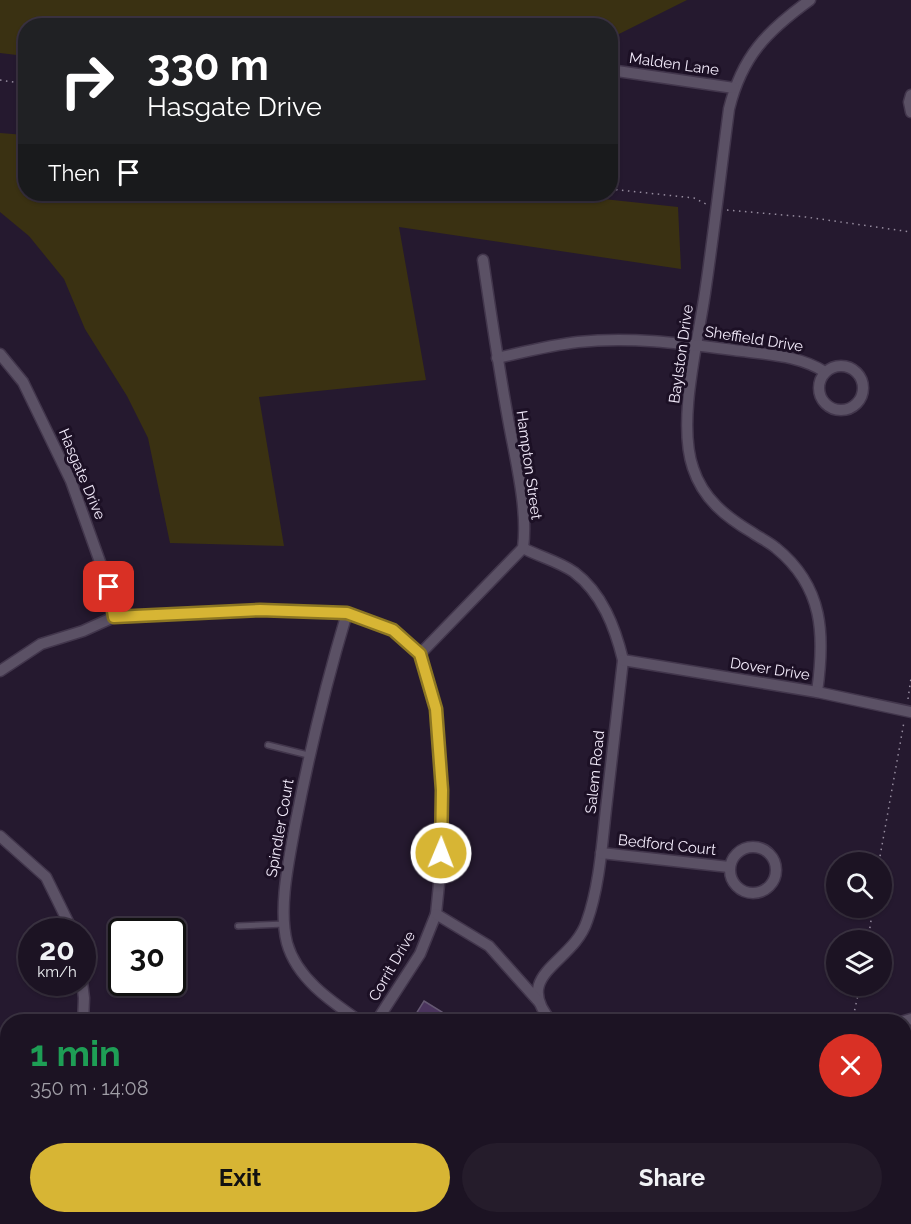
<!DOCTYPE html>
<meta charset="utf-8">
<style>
body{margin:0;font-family:Raleway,sans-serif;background:#251c2b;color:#f1f3f6;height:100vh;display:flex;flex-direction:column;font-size:22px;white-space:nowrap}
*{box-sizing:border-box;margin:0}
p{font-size:20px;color:#a09ea6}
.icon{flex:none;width:33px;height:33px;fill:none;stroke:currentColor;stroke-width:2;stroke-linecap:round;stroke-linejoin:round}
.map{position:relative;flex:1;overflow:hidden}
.drawer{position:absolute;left:0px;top:1014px;width:912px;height:210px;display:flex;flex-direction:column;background:#1c1323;border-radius:24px 24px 0 0;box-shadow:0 2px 4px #0004,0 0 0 2px #3a3241}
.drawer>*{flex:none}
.banner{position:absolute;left:18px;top:18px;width:600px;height:183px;border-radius:24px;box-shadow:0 2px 4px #0004,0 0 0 2px #3a3241;background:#202124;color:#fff;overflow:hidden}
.controls{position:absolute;left:826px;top:852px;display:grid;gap:12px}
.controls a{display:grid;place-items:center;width:66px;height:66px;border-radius:50%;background:#1c1323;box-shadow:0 2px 4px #0004,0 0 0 2px #3a3241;font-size:30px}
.speed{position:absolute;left:18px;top:918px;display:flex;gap:12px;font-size:30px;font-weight:700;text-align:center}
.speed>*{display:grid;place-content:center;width:78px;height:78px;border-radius:50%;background:#1c1323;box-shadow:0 2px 4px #0004,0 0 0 2px #3a3241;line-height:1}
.speed small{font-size:15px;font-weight:400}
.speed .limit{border:3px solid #111;border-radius:9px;background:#fff;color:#111}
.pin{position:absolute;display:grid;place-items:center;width:51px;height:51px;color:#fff;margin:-26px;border-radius:12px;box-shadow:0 3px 9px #0006}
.me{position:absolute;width:66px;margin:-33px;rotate:1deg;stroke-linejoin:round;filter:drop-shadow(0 0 4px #0008)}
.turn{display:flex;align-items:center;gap:21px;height:126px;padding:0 30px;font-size:27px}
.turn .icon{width:78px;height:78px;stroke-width:2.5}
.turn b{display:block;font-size:42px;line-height:51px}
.then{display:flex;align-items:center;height:57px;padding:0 30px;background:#0003;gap:12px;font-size:22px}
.round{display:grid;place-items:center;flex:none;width:63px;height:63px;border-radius:32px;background:#251c2b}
.summary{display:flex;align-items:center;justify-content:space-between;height:102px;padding:0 30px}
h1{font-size:36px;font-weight:700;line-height:45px;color:#1e9e55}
.primary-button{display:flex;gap:12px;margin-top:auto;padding:12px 30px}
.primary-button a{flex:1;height:69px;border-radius:36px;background:#d7b534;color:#111;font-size:24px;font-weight:700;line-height:69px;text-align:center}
.primary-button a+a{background:#251c2b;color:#f1f3f6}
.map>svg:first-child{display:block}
.green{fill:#3a3112}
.building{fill:#4b345e;stroke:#655872;stroke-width:1.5}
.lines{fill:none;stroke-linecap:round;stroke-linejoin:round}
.lane-casing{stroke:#42364c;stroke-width:8}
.street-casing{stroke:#42364c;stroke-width:13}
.path{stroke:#968c9f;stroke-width:1.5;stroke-dasharray:1.5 4.5;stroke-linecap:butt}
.lane{stroke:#5b5165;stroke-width:5}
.street{stroke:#5b5165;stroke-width:10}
.route-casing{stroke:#8c7622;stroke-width:15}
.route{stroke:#d7b534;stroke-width:10}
.labels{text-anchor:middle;stroke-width:6;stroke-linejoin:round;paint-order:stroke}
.street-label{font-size:15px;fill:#f3ebfb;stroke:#1c1025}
</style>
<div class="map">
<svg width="911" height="1224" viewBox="0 0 911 1224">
<rect width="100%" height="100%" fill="#25192f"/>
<g class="green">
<polygon points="0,0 687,0 611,38 610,26 26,26 25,56 0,53"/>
<polygon points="0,133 25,135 26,194 557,194 678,207 681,269 399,227 426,380 259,397 284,546 170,543 148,438 127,396 85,329 64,279 29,236 0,212"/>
</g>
<polygon class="building" points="424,1001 442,1012 437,1022 411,1022"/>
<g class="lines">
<defs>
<g id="lane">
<polyline points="268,745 308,755"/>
<polyline points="238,926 285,924"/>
<polyline points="198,1224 223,1217"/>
</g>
<g id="street">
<path d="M810 0C767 31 742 56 729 109 721 170 714 232 705 293 698 342 677 422 693 468 703 499 726 517 753 533 760 538 769 542 776 548 824 587 825 635 817 692"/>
<polyline points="610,70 734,88"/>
<polyline points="911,95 909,102 911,112"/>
<polyline points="0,354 23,382 71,481 109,587 114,617"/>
<path d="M497 358C524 352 551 345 578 342 633 336 687 344 742 351 771 355 800 356 825 372"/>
<circle cx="841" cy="388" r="22"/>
<path d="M523 548C540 557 558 561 574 572 602 593 615 627 623 660 617 710 612 760 606 809 602 845 599 888 587 921 573 964 510 974 552 1022"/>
<path d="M347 613C326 683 309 754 295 826 289 860 278 908 287 943 297 979 332 1002 361 1022"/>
<path d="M420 654 523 548C528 510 516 462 509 424 499 370 491 315 483 260"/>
<polyline points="623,660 817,692 911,712"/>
<polyline points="0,671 41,644 83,631 114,617 260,610 347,613 393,630 420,654 436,709 442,790 440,874 436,914 420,954 376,1022"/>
<polyline points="0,836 46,877 73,932"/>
<circle cx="753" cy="870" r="23"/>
<polyline points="601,853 729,867"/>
<polyline points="436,914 489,946 539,1002"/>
<polyline points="82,982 84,998 83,1022"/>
<polyline points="901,1022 911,1019"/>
<polyline points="0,1194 8,1198"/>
<polyline points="32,1216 43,1224"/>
<polyline points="653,1216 656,1224"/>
</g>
</defs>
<use href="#lane" class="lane-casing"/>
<use href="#street" class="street-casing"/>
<g class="path">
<polyline points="0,80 26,84"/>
<polyline points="610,189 694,198 706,204"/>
<polyline points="727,210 806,217 911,232"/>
<polyline points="908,699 911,678"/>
<polyline points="879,862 904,722"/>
<polyline points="868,940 873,908"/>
<polyline points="852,1022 860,986"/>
<polyline points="409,1216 411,1224"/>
<polyline points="823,1224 824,1216"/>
</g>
<use href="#lane" class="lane"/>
<use href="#street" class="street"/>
</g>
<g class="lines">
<defs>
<polyline id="route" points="109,587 114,617 260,610 347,613 393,630 420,654 436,709 442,790 441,853"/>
</defs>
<use href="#route" class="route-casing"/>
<use href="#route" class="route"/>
</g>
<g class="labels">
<g class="street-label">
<text transform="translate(674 64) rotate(8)" y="5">Malden Lane</text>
<text transform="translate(754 339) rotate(9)" y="5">Sheffield Drive</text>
<text transform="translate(681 354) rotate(-82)" y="5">Baylston Drive</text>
<text transform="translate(529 465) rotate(82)" y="5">Hampton Street</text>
<text transform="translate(82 474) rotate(67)" y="5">Hasgate Drive</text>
<text transform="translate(770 669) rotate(9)" y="5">Dover Drive</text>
<text transform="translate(595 772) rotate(-84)" y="5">Salem Road</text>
<text transform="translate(280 828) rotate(-80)" y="5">Spindler Court</text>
<text transform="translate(667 845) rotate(6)" y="5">Bedford Court</text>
<text transform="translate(392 966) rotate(-60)" y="5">Corrit Drive</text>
</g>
</g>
</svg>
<div class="controls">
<a><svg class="icon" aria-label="search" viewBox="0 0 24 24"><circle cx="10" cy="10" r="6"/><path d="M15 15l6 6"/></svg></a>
<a><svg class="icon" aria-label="layers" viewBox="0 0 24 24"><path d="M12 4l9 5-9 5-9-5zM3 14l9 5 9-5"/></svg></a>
</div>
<div class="speed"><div>20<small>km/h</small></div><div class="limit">30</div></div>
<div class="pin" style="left:109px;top:587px;background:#d93025"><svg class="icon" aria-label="arrive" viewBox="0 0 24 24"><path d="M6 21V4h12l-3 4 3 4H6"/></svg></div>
<svg class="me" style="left:441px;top:853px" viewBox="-20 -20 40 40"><circle r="17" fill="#d7b534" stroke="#fff" stroke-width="3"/><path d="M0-11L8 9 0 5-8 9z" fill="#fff"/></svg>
<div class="banner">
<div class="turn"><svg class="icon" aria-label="right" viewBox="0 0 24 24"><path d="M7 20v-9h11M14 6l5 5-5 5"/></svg><div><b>330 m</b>Hasgate Drive</div></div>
<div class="then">Then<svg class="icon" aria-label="arrive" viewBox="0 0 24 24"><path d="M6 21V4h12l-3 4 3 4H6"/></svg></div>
</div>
<section class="drawer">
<div class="summary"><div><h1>1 min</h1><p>350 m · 14:08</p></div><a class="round" style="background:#d93025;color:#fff"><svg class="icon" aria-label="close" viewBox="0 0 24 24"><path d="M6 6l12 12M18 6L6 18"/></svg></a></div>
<div class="primary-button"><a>Exit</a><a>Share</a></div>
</section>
</div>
